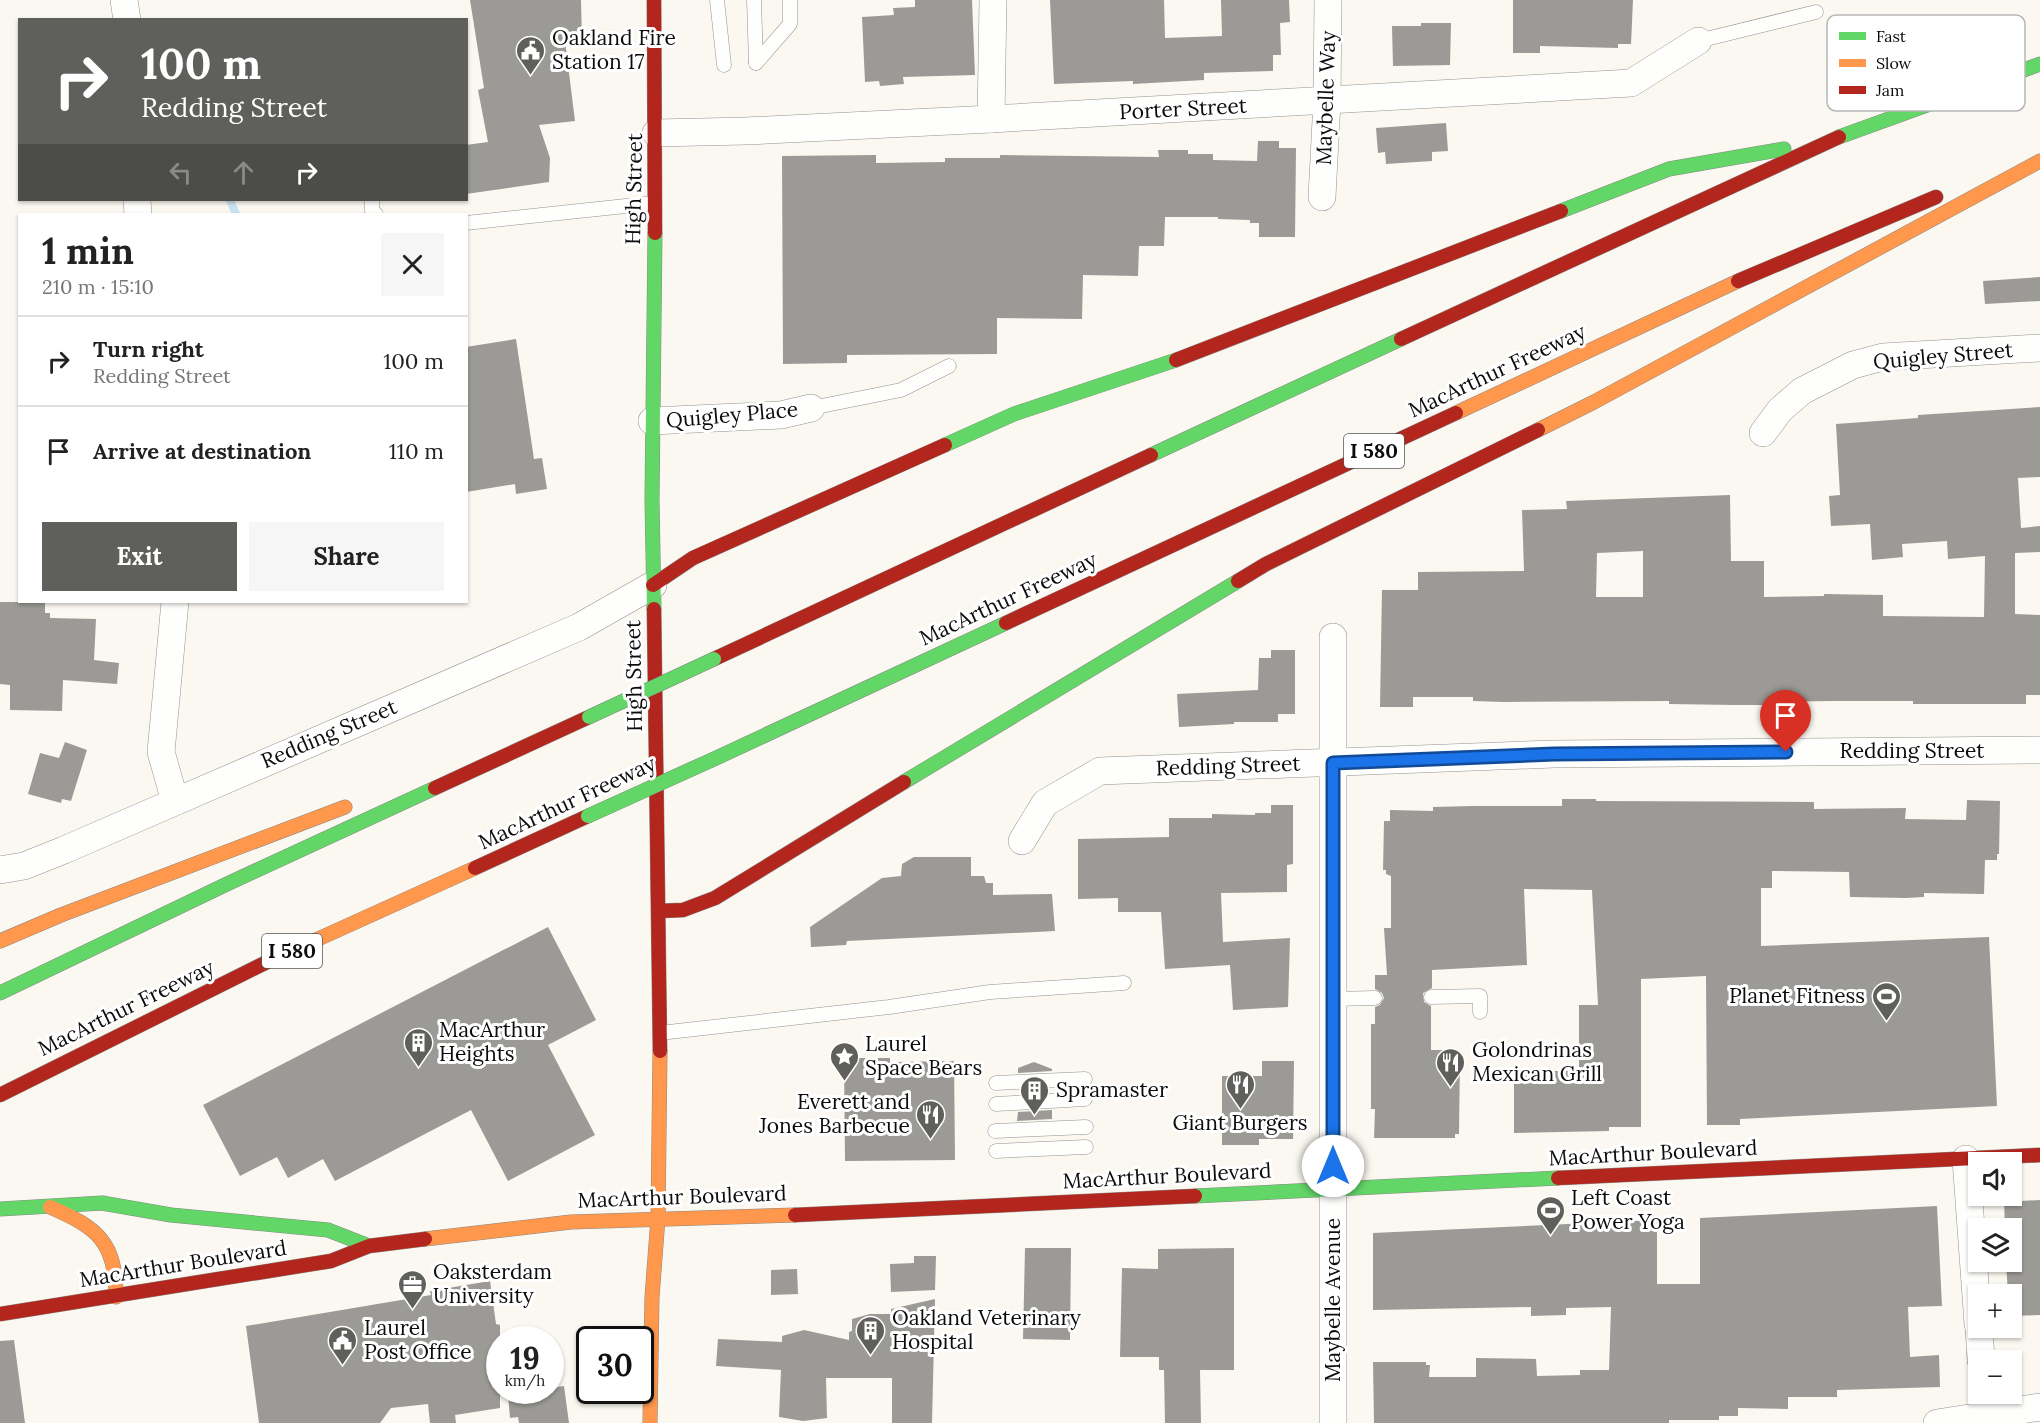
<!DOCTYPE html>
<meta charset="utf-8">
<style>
body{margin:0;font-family:Lora,serif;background:#f6f6f6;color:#222;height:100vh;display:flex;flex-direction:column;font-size:22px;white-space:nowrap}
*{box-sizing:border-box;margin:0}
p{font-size:20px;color:#767676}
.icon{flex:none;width:33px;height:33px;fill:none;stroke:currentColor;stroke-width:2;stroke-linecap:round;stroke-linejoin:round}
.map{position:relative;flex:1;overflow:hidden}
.details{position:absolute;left:18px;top:213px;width:450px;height:390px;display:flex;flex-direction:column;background:#fff;border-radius:0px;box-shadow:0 2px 4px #0004}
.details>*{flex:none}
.guide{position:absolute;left:18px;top:18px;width:450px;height:183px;border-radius:0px;box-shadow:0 2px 4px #0004;background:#5f5f5c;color:#fff;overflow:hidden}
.fabs{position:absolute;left:1968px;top:1152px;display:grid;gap:12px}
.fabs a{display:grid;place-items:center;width:54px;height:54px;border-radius:0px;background:#fff;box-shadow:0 2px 4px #0004;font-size:30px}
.speed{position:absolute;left:486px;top:1326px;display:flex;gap:12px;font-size:30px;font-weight:700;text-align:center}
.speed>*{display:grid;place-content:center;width:78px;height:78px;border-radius:50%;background:#fff;box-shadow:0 2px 4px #0004;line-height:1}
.speed small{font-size:15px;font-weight:400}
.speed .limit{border:3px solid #111;border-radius:9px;background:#fff;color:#111}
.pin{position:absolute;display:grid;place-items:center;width:51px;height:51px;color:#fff;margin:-62px -26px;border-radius:50% 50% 50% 0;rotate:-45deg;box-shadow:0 0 6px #0007}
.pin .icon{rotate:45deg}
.me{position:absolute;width:66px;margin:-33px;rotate:0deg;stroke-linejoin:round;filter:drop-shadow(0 0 4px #0008)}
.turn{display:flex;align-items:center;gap:21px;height:126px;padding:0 24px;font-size:27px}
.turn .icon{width:78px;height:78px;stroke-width:2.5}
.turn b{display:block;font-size:42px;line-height:51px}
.lanes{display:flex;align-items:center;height:57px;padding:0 24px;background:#0003;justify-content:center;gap:30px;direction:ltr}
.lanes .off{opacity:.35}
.round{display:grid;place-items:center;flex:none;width:63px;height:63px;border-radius:0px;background:#f6f6f6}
.head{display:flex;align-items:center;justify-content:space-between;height:102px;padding:0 24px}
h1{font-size:36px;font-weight:700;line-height:45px}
.cta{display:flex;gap:12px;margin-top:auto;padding:12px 24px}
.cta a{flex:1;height:69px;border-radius:0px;background:#5f5f5c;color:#fff;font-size:24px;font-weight:700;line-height:69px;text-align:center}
.cta a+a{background:#f6f6f6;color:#222}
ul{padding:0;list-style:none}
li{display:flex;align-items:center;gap:18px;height:90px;padding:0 24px;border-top:2px solid #e0e0e0}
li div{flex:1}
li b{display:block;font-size:22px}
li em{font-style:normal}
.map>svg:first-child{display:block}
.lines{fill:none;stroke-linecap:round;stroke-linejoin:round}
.stream{stroke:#c9e4f1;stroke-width:8}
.building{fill:#9c9a96;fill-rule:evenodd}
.lane-casing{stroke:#93928f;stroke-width:15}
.street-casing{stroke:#93928f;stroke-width:28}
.fast-casing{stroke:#8a8985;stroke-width:15}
.slow-casing{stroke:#8a8985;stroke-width:15}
.jam-casing{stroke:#8a8985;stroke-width:15}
.lane{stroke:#fefefd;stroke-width:14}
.street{stroke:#fefefd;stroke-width:27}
.fast{stroke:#63d668;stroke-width:14}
.slow{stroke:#ff974d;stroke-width:14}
.jam{stroke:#b3261e;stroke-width:14}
.fast-bridge-casing{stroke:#80807c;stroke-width:15;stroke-linecap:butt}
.fast-bridge{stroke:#63d668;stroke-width:14}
.route-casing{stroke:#114b97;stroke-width:15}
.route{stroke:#1a73e8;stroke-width:10}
.labels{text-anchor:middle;stroke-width:6;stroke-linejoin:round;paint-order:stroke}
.shield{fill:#fff;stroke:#555;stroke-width:1.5}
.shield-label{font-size:20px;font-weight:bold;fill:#0c0c0c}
.poi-label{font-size:21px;fill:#0c0c0c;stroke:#fff;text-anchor:start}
.street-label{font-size:21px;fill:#0c0c0c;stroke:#fff}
.key{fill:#fff;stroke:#b6b6b6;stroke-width:1.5}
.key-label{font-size:16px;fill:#0c0c0c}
</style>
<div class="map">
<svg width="2040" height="1423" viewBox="0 0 2040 1423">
<rect width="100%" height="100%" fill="#faf8f0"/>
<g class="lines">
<polyline class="stream" points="230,200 236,214"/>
</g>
<g class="building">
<polygon points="470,0 581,0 582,40 565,41 575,121 539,125 550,158 549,182 466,194 466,145 488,142 478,90 484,88"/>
<polygon points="915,0 972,0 975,75 903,77 904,84 880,86 879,81 865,82 862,17 894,15 893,8 915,7"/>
<polygon points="1050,0 1164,0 1165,38 1222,36 1221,0 1289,0 1290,22 1280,23 1281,55 1273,55 1273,71 1204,73 1204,80 1133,84 1133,81 1054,84"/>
<polygon points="1513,0 1633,0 1631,44 1618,44 1618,48 1540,46 1540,53 1513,53"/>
<polygon points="1421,23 1451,23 1450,65 1393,66 1392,26 1421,26"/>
<polygon points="1446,123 1448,151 1432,152 1432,161 1386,164 1385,152 1378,153 1376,128"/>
<polygon points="1258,141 1279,141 1279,148 1296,148 1295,237 1259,237 1259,223 1250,223 1250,220 1218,219 1218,217 1165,217 1164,246 1139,246 1138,276 1083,275 1082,319 997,318 997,354 847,355 847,363 783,364 782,156 876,155 876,163 945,162 945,158 1000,158 1000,155 1159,157 1158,150 1188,150 1188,154 1213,154 1213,160 1257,161"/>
<polygon points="2040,277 2040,301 1985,304 1983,281"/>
<polygon points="516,339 534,459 542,458 547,489 516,494 515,484 466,492 466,347"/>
<path d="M2040 407V477L2018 478 2021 528 2040 526V552L2015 553V614L2040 615V695H2026V704H1913V701H1832L1765 702V705H1734L1669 704V701L1503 702 1473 701V697H1413V707H1380L1382 590H1418V572L1524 571 1522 510 1567 509 1566 501 1730 495 1731 561H1764V597L1824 596V594L1883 595V616L1984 617 1985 556 1948 559 1947 541 1902 544 1903 557 1872 560 1870 524 1831 526 1829 496 1840 495 1836 424 1918 418V415ZM1643 551V597H1596L1597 553Z"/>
<polygon points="0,602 45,602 45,613 50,613 50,618 96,619 94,660 119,663 117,684 63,680 62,711 10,710 10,685 0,684"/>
<polygon points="1271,650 1295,650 1295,714 1278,714 1278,722 1234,722 1234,724 1179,727 1177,694 1258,690 1259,658 1271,658"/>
<polygon points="65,742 87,750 71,801 62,799 61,803 28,794 40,753 59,758"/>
<polygon points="1562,799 1596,799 1596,801 1814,802 1814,809 1906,808 1905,819 1966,820 1967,800 2000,801 1999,854 1997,854 1997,860 1985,860 1984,894 1924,893 1924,897 1906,898 1850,897 1849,872 1772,871 1772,888 1761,888 1761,946 1989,937 1997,1106 1740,1119 1740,1125 1707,1125 1706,976 1641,979 1641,1127 1609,1127 1609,1131 1514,1133 1514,1071 1579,1071 1579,1005 1598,1005 1592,890 1524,889 1527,965 1432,970 1432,988 1423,993 1424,1002 1431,1006 1431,1050 1455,1050 1455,1054 1460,1054 1459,1134 1455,1134 1455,1138 1374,1138 1375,1109 1371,1109 1371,1024 1375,1024 1375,1007 1380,1005 1384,998 1382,993 1375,989 1375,975 1387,975 1384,928 1391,928 1391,876 1386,874 1386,870 1383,870 1384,821 1390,821 1390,810 1433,811 1433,807 1472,806 1562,806"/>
<polygon points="1271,805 1293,805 1293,864 1287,865 1287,892 1221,893 1223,942 1290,938 1288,1007 1233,1010 1230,965 1165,969 1161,912 1118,912 1118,898 1078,899 1078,839 1169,837 1169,818 1212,818 1212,814 1255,815 1255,813 1271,813"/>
<polygon points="914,857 971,857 971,876 984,876 986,883 993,883 993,895 1052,894 1055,931 847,941 846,945 811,947 810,927 882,878 901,876 902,864"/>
<polygon points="548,927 596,1020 548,1045 595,1135 508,1181 471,1110 335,1181 323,1159 288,1178 277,1157 240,1176 203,1105"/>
<polygon points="844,1058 890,1058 890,1062 954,1061 955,1160 845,1161"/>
<polygon points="1262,1061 1294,1061 1293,1139 1259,1139 1259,1145 1222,1145 1222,1076 1262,1076"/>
<polygon points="1034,1062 1052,1069 1052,1071 1018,1073 1018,1068"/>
<polygon points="1052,1110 1052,1119 1017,1121 1018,1112"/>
<polygon points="2040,1200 2040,1315 2012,1316 2012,1294 2008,1294 2006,1262 2012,1262 2012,1228 2005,1228 2004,1202"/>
<polygon points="1937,1206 1942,1306 1908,1307 1910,1357 1939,1355 1940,1387 1837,1390 1837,1397 1788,1397 1788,1409 1738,1408 1738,1416 1719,1416 1719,1420 1669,1420 1669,1423 1374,1423 1373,1362 1426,1362 1426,1365 1430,1365 1429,1377 1476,1377 1476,1358 1536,1359 1537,1376 1580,1375 1580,1370 1609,1370 1611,1307 1566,1308 1566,1315 1531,1316 1531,1307 1373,1310 1373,1233 1657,1220 1657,1284 1700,1284 1700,1218"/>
<polygon points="1025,1248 1071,1248 1070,1340 1023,1339"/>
<polygon points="1234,1248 1234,1370 1200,1370 1201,1423 1165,1423 1164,1370 1159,1370 1159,1357 1120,1357 1122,1268 1158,1269 1158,1249"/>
<polygon points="914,1256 936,1256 935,1290 891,1292 890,1264 914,1263"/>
<polygon points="797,1269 798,1294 771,1295 771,1270"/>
<polygon points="490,1281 496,1324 500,1325 500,1408 455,1415 456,1423 430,1423 428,1404 391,1408 380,1423 259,1423 246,1326 431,1295 430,1291"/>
<polygon points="935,1299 932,1423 892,1423 892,1378 826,1378 827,1418 803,1421 779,1417 781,1370 716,1366 718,1339 782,1342 782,1336 804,1330 849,1340 849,1332 852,1331 852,1319 870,1314 891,1314 891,1309"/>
<polygon points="14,1340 25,1423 0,1423 0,1341"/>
<polygon points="564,1386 569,1423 519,1423 518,1417 510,1418 508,1394 550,1390 550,1388"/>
</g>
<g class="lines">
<defs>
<g id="lane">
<polyline points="717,0 724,65"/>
<polyline points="754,0 756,63"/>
<polyline points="1698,41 1816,12"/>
<polyline points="756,63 790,24 790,0"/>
<polyline points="372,200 372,211 376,214"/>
<polyline points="466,223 654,203"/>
<polyline points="811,408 901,390 949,366"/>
<polyline points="1431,997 1480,996 1480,1012"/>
<polyline points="1333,999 1375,998"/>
<polyline points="660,1033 889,1007 990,992 1124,983"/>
<polyline points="996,1083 1085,1079"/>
<polyline points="996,1104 1085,1099"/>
<polyline points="995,1131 1086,1127"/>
<polyline points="996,1151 1086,1147"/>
</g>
<g id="street">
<polyline points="124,0 127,20"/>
<polyline points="991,119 993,0"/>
<polyline points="656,133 746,131 991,119 1631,83 1698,41"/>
<polyline points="1322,197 1327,101 1328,0"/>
<polyline points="137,200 138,214"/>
<polyline points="652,421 781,415 811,408"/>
<polyline points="1763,433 1780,410 1802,391 1853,365 1883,357 2040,348"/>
<polyline points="1333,637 1333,1423"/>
<polyline points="175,801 161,752 175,602"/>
<polyline points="1022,841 1045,803 1100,771 1554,754 2040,750"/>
<polyline points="0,870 24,866 64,850 579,627 653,585"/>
<polyline points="1966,1159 1978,1324"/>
<polyline points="1979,1328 1981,1360"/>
<polyline points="1937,1423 2040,1407"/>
</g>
<g id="fast">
<polyline points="1839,137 2040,64"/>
<polyline points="1561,211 1669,169 1784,149"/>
<polyline points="945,445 1014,414 1176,360"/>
<polyline points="1151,455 1401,339"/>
<polyline points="654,609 652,500 655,233"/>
<polyline points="714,759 1006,623"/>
<polyline points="904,782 1238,581"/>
<polyline points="0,993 227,884 435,788"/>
<polyline points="1195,1196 1558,1178"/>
<polyline points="0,1209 102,1203 171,1215 328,1230 369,1246"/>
</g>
<g id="slow">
<polyline points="1456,413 1738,281"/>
<polyline points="1538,430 1594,402 2040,161"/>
<polyline points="0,941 61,915 345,807"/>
<polyline points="265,963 475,868"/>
<path d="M50 1207C98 1228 116 1242 116 1297"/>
<polyline points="425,1239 571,1222 795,1215"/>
<polyline points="650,1423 652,1297 658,1218 660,1051"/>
</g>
<g id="jam">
<polyline points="654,0 655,233"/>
<polyline points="1738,281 1936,197"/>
<polyline points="1401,339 1839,137"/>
<polyline points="1176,360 1561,211"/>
<polyline points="1238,581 1266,564 1538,430"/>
<polyline points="653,585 693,558 945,445"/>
<polyline points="654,609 660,1051"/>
<polyline points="1006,623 1456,413"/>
<polyline points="714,659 1151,455"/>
<polyline points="435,788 589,717"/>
<polyline points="475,868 588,816"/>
<polyline points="659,911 683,910 715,898 904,782"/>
<polyline points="0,1095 265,963"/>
<polyline points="1558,1178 2040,1155"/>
<polyline points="795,1215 1195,1196"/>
<polyline points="0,1314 331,1261 369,1246 425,1239"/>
</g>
</defs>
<use href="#lane" class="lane-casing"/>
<use href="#street" class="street-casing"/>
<use href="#fast" class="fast-casing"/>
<use href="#slow" class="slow-casing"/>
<use href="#jam" class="jam-casing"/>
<use href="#lane" class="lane"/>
<use href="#street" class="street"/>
<use href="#fast" class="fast"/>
<use href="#slow" class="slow"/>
<use href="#jam" class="jam"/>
<defs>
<g id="fast-bridge">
<polyline points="589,717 714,659"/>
<polyline points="588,816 714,759"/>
</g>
</defs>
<use href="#fast-bridge" class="fast-bridge-casing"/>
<use href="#fast-bridge" class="fast-bridge"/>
</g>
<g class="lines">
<defs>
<polyline id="route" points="1333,1166 1333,763 1554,754 1786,752"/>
</defs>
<use href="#route" class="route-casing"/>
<use href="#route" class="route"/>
</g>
<defs>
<symbol id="civic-pin" viewBox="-11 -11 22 30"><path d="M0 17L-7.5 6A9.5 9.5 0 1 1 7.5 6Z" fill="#5f5f5c" stroke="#fff"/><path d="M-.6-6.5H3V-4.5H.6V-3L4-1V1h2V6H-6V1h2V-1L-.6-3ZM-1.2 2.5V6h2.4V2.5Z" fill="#fff"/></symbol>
<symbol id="stadium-pin" viewBox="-11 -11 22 30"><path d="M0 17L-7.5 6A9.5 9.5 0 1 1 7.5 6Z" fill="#5f5f5c" stroke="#fff"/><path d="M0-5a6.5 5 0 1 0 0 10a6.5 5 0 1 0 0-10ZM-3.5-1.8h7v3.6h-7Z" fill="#fff"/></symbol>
<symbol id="building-pin" viewBox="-11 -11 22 30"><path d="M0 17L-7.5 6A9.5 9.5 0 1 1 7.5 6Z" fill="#5f5f5c" stroke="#fff"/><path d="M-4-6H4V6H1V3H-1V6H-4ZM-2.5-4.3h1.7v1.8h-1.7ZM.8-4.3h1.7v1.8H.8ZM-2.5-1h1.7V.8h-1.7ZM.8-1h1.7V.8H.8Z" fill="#fff"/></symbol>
<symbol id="sight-pin" viewBox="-11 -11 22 30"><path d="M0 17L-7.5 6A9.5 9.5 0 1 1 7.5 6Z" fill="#5f5f5c" stroke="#fff"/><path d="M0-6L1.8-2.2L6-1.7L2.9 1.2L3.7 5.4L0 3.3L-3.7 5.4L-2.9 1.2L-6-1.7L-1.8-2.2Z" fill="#fff"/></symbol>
<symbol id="restaurant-pin" viewBox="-11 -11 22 30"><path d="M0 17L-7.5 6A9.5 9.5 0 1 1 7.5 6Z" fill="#5f5f5c" stroke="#fff"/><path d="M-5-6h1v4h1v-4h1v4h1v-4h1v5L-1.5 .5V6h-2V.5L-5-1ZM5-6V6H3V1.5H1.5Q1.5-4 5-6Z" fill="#fff"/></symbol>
<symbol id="office-pin" viewBox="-11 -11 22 30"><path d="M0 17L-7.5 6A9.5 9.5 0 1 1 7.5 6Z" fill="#5f5f5c" stroke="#fff"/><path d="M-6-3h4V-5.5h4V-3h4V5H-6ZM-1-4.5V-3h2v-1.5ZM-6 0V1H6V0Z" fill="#fff"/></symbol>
</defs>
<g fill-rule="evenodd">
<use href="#civic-pin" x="514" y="34" width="33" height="45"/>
<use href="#stadium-pin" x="1870" y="980" width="33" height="45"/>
<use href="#building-pin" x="402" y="1026" width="33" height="45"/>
<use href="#sight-pin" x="828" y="1040" width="33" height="45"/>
<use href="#restaurant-pin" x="1434" y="1046" width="33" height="45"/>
<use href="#restaurant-pin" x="1224" y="1068" width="33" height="45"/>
<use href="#building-pin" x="1018" y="1074" width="33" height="45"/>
<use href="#restaurant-pin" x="914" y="1098" width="33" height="45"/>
<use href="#stadium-pin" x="1534" y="1194" width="33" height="45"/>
<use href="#office-pin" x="396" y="1268" width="33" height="45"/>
<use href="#building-pin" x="854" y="1314" width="33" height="45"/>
<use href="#civic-pin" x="326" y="1324" width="33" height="45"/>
</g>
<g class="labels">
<g class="shield">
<rect x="1344" y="434" width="60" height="34" rx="4.5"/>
<rect x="262" y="934" width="60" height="34" rx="4.5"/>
</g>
<g class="shield-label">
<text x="1374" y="458">I 580</text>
<text x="292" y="958">I 580</text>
</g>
<g class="poi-label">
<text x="552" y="45">Oakland Fire<tspan x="552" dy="24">Station 17</tspan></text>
<text x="1865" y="1003" text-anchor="end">Planet Fitness</text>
<text x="439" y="1037">MacArthur<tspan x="439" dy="24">Heights</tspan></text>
<text x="865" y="1051">Laurel<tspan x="865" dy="24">Space Bears</tspan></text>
<text x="1472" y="1057">Golondrinas<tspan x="1472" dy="24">Mexican Grill</tspan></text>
<text x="1056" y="1097">Spramaster</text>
<text x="910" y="1109" text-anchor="end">Everett and<tspan x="910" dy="24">Jones Barbecue</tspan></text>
<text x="1240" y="1130" text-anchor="middle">Giant Burgers</text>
<text x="1571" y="1205">Left Coast<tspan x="1571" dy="24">Power Yoga</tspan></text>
<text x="433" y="1279">Oaksterdam<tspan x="433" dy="24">University</tspan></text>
<text x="892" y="1325">Oakland Veterinary<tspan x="892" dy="24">Hospital</tspan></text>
<text x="364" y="1335">Laurel<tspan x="364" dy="24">Post Office</tspan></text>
</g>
<g class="street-label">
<text transform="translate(1326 98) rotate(-88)" y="7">Maybelle Way</text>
<text transform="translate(1183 109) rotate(-3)" y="7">Porter Street</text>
<text transform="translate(634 189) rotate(-89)" y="7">High Street</text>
<text transform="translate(1943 356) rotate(-5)" y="7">Quigley Street</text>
<text transform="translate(1497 371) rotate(-25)" y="7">MacArthur Freeway</text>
<text transform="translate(732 415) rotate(-5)" y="7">Quigley Place</text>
<text transform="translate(1008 599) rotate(-25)" y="7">MacArthur Freeway</text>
<text transform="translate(634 676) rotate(-91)" y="7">High Street</text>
<text transform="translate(329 734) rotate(-23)" y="7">Redding Street</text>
<text x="1912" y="758">Redding Street</text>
<text transform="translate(1228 766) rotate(-2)" y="7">Redding Street</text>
<text transform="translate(567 803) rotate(-25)" y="7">MacArthur Freeway</text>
<text transform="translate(126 1008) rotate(-26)" y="7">MacArthur Freeway</text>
<text transform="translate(1653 1153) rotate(-3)" y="7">MacArthur Boulevard</text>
<text transform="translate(1167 1176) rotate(-3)" y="7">MacArthur Boulevard</text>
<text transform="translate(682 1197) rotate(-2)" y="7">MacArthur Boulevard</text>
<text transform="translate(183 1264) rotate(-9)" y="7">MacArthur Boulevard</text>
<text transform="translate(1333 1300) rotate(-90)" y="7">Maybelle Avenue</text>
</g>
</g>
<rect x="1827" y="15" width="198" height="96" rx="9" class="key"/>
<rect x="1839" y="32" width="27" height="8" fill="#63d668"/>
<rect x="1839" y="59" width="27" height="8" fill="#ff974d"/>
<rect x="1839" y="86" width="27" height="8" fill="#b3261e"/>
<g class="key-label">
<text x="1876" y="42">Fast</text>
<text x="1876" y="69">Slow</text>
<text x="1876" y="96">Jam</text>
</g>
</svg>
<div class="fabs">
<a><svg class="icon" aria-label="sound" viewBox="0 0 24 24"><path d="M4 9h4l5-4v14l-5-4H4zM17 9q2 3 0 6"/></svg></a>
<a><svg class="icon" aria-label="layers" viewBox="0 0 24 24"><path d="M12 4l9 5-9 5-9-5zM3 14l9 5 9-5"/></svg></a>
<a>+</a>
<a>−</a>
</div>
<div class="speed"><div>19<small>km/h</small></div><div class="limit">30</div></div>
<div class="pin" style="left:1786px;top:752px;background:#d93025"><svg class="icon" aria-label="arrive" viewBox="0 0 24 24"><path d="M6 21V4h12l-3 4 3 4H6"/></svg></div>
<svg class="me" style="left:1333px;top:1166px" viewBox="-20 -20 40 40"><circle r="19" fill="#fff"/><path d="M0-13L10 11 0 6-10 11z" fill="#1a73e8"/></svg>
<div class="guide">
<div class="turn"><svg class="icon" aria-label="right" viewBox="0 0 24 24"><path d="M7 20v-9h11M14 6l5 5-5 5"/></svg><div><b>100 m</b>Redding Street</div></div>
<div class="lanes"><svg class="icon off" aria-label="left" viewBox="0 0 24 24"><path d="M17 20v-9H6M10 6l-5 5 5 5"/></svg><svg class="icon off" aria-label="ahead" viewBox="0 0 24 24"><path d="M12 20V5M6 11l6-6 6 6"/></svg><svg class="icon" aria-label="right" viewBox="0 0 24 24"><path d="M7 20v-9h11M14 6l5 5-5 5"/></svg></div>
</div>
<section class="details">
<div class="head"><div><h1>1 min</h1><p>210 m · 15:10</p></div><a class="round"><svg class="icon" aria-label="close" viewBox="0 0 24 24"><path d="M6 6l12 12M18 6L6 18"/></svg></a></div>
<ul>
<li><svg class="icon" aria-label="right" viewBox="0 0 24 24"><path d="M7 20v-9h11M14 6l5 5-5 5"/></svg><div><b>Turn right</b><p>Redding Street</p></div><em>100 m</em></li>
<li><svg class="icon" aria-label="arrive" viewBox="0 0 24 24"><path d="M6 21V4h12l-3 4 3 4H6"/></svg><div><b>Arrive at destination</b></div><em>110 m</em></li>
</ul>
<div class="cta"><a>Exit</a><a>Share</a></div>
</section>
</div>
